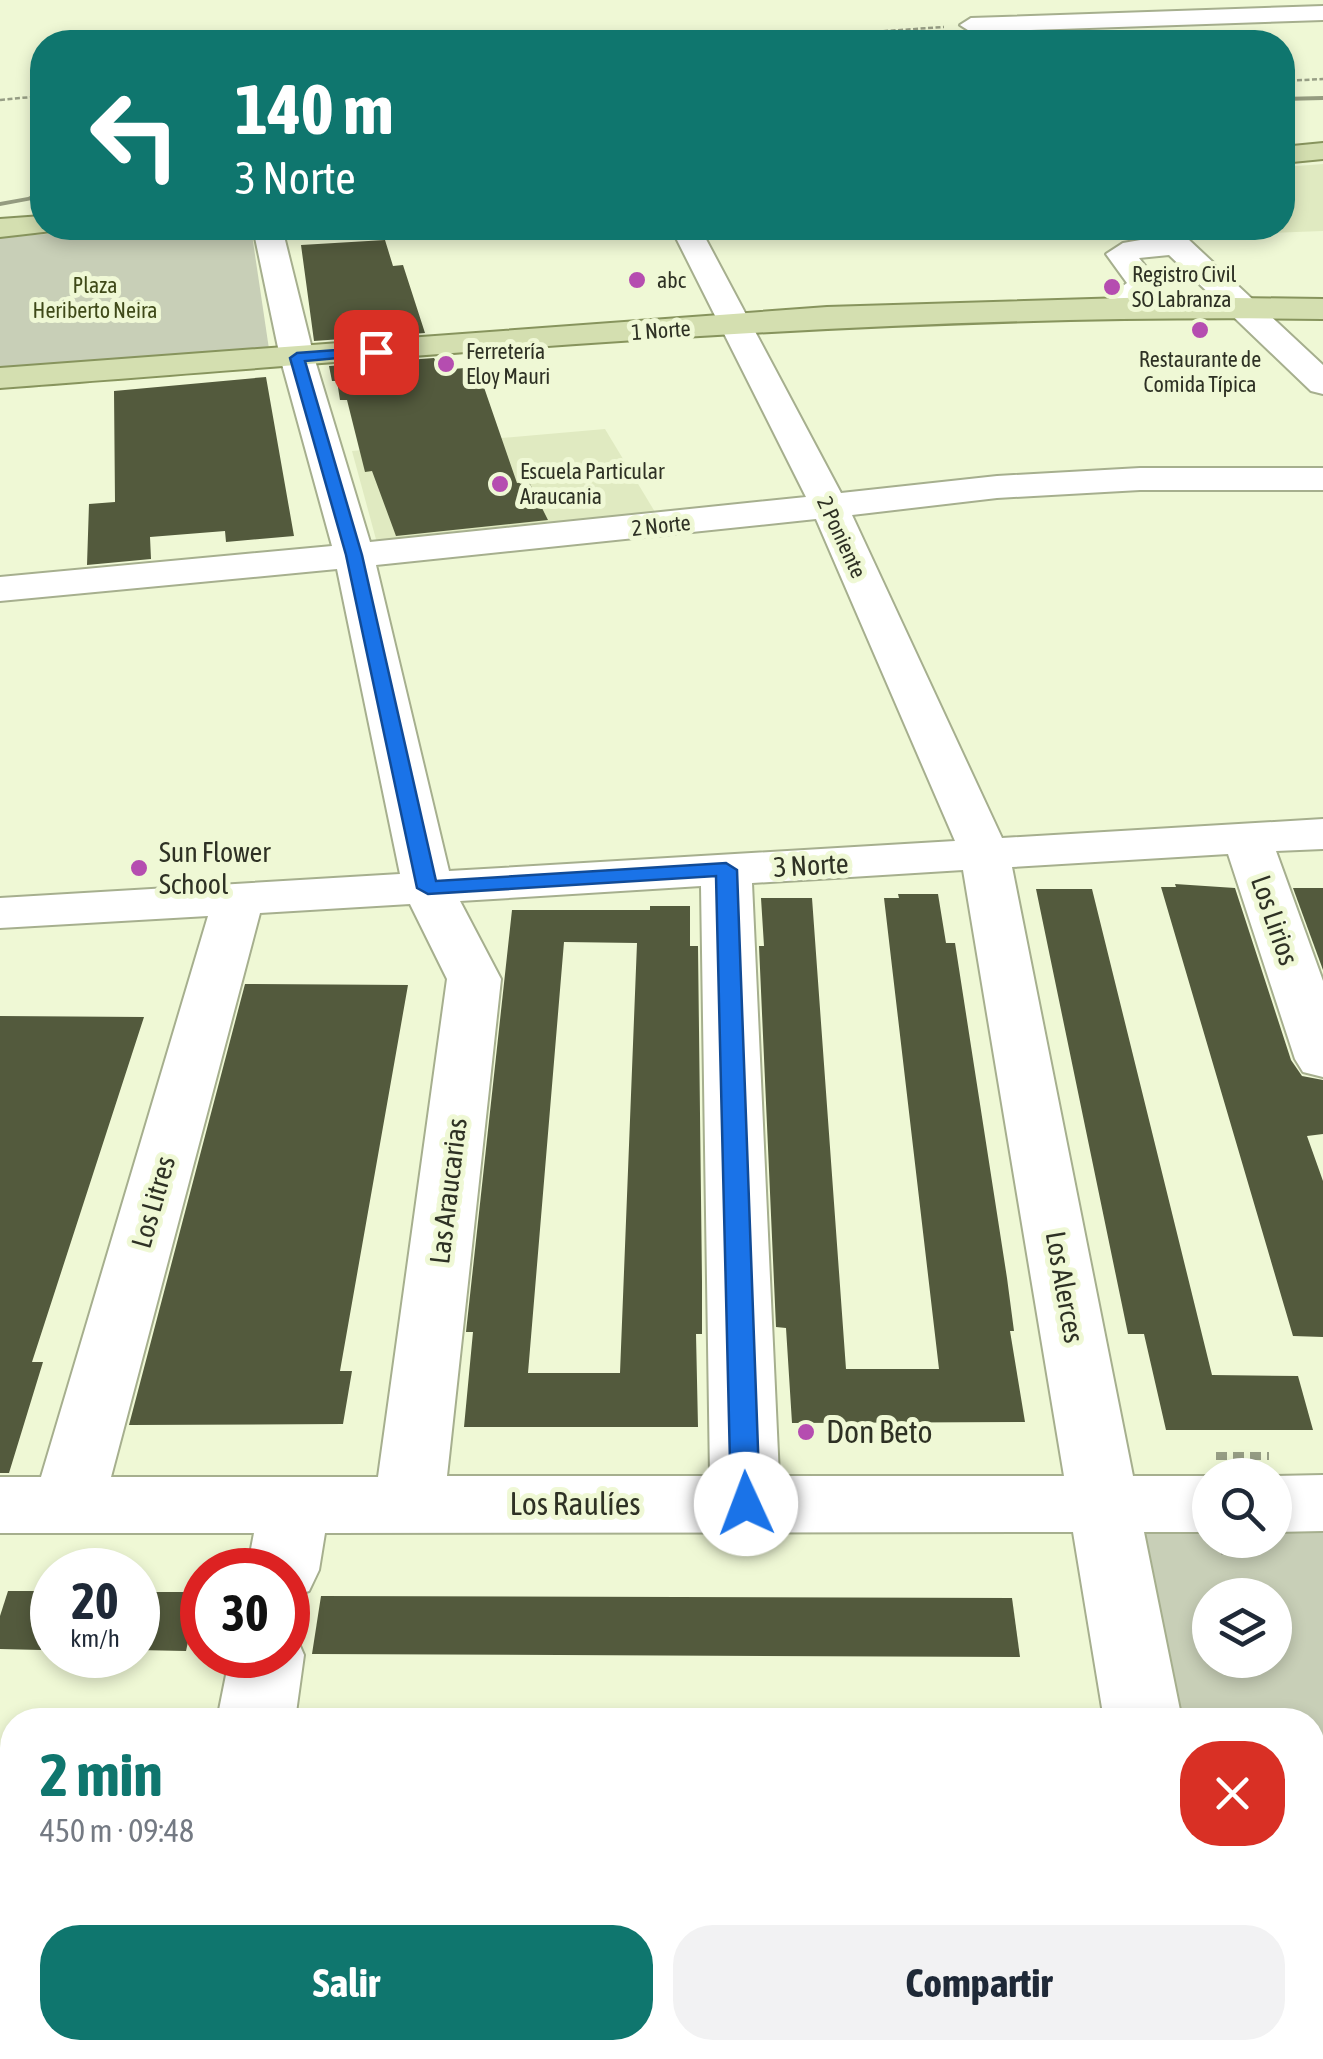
<!DOCTYPE html>
<html lang="es">
<meta charset="utf-8">
<style>
body{margin:0;font-family:"Asap Condensed",sans-serif;background:#f2f2f3;color:#1f2937;height:100vh;display:flex;flex-direction:column;font-size:38px;white-space:nowrap}
*{box-sizing:border-box;margin:0}
p{font-size:32px;color:#747a83}
.icon{flex:none;width:55px;height:55px;fill:none;stroke:currentColor;stroke-width:2;stroke-linecap:round;stroke-linejoin:round}
.map{position:relative;flex:1;overflow:hidden}
.panel{position:absolute;left:0px;top:1708px;width:1325px;height:352px;display:flex;flex-direction:column;background:#fff;border-radius:40px 40px 0 0;box-shadow:0 5px 15px #0003}
.panel>*{flex:none}
.top-card{position:absolute;left:30px;top:30px;width:1265px;height:210px;border-radius:40px;box-shadow:0 5px 15px #0003;background:#0f766e;color:#fff;overflow:hidden}
.controls{position:absolute;left:1192px;top:1458px;display:grid;gap:20px}
.controls a{display:grid;place-items:center;width:100px;height:100px;border-radius:50%;background:#fff;box-shadow:0 5px 15px #0003;font-size:50px}
.speed{position:absolute;left:30px;top:1548px;display:flex;gap:20px;font-size:50px;font-weight:700;text-align:center}
.speed>*{display:grid;place-content:center;width:130px;height:130px;border-radius:50%;background:#fff;box-shadow:0 5px 15px #0003;line-height:1}
.speed small{font-size:25px;font-weight:400}
.speed .limit{border:15px solid #d22;background:#fff;color:#111}
.pin{position:absolute;display:grid;place-items:center;width:85px;height:85px;color:#fff;margin:-42px;border-radius:20px;box-shadow:0 5px 15px #0006}
.me{position:absolute;width:110px;margin:-55px;rotate:358deg;stroke-linejoin:round;filter:drop-shadow(0 0 8px #0008)}
.turn{display:flex;align-items:center;gap:35px;height:210px;padding:0 40px;font-size:45px}
.turn .icon{width:130px;height:130px;stroke-width:2.5}
.turn b{display:block;font-size:70px;line-height:85px}
.round{display:grid;place-items:center;flex:none;width:105px;height:105px;border-radius:40px;background:#f2f2f3}
.summary{display:flex;align-items:center;justify-content:space-between;height:170px;padding:0 40px}
h1{font-size:60px;font-weight:700;line-height:75px;color:#0f766e}
.action{display:flex;gap:20px;margin-top:auto;padding:20px 40px}
.action a{flex:1;height:115px;border-radius:40px;background:#0f766e;color:#fff;font-size:40px;font-weight:700;line-height:115px;text-align:center}
.action a+a{background:#f2f2f3;color:#1f2937}
.map>svg:first-child{display:block}
.built{fill:#e0eac1}
.green{fill:#c8cfb7;fill-rule:evenodd}
.lines{fill:none;stroke-linecap:round;stroke-linejoin:round}
.stream{fill:#959c80;fill-rule:evenodd}
.building{fill:#535a3d;fill-rule:evenodd}
.minor-casing{stroke:#a6af8e;stroke-width:4}
.major-casing{stroke:#87945d;stroke-width:4}
.path-far2{stroke:#979e85;stroke-width:2.5;stroke-dasharray:5 2.5;stroke-linecap:butt}
.path-far1{stroke:#979e85;stroke-width:8;stroke-dasharray:11 6;stroke-linecap:butt}
.path{stroke:#979e85;stroke-width:9;stroke-dasharray:14 8;stroke-linecap:butt}
.minor{fill:#fff;fill-rule:evenodd}
.major{fill:#d4dfb0;fill-rule:evenodd}
.route{fill:#1a73e8;stroke:#114b97;stroke-width:2.5}
.poi-dot{fill:#b54db0;stroke:#eff8d5;stroke-width:4}
.labels{text-anchor:middle;stroke-width:10;stroke-linejoin:round;paint-order:stroke}
.far-poi-label{font-size:22px;fill:#2e3124;stroke:#eff8d5;text-anchor:start}
.far-park-label{font-size:22px;fill:#3f4918;stroke:#eff8d5}
.far-street-label{font-size:22px;fill:#2e3124;stroke:#eff8d5}
.poi-label{font-size:28px;fill:#2e3124;stroke:#eff8d5;text-anchor:start}
.street-label{font-size:28px;fill:#2e3124;stroke:#eff8d5}
.near-poi-label{font-size:32px;fill:#2e3124;stroke:#eff8d5;text-anchor:start}
.near-street-label{font-size:32px;fill:#2e3124;stroke:#eff8d5}
</style>
<div class="map">
<svg width="1323" height="2059" viewBox="0 0 1323 2059">
<rect width="100%" height="100%" fill="#eff8d5"/>
<g class="built">
<polygon points="1323,164 1323,231 1244,234 1237,228 1282,228 1283,167"/>
<polygon points="605,429 658,517 377,543 352,451"/>
</g>
<g class="green">
<polygon points="141,228 251,228 269,349 0,371 0,237"/>
<path d="M1135 1526H1210V1540H1275V1527H1323V1824H1313L1312 1720H1176ZM1210 1595H1275V1660H1210Z"/>
</g>
<g class="lines">
<g class="stream">
<polygon points="1323,96 1323,100 1282,101 1282,97"/>
<polygon points="42,190 42,194 32,200 0,206 0,202 28,197"/>
</g>
</g>
<g class="building">
<polygon points="385,240 393,266 403,265 425,333 314,341 301,245"/>
<polygon points="434,358 441,370 477,367 517,483 529,482 548,520 396,536 372,471 365,472 347,400 340,400 337,381 332,381 329,366"/>
<polygon points="266,377 294,536 226,542 225,531 150,537 151,559 87,565 89,504 115,502 114,391"/>
<polygon points="1175,884 1235,888 1291,1060 1302,1076 1323,1080 1323,1134 1307,1136 1323,1181 1323,1337 1293,1336 1161,887 1176,887"/>
<polygon points="1293,888 1323,888 1323,970"/>
<polygon points="1036,889 1092,889 1212,1375 1298,1376 1313,1430 1166,1430 1144,1334 1128,1334"/>
<polygon points="898,894 938,894 946,943 955,943 1007,1278 1014,1331 1010,1331 1025,1422 792,1423 786,1328 776,1327 759,946 764,946 761,898 812,898 846,1369 939,1369 884,898 899,898"/>
<path d="M650 906H690V946H698L702 1282V1334H696L698 1427H464L473 1332H466L512 910H650ZM564 942 637 943 620 1373H528Z"/>
<polygon points="245,984 408,985 340,1371 352,1371 343,1424 129,1425"/>
<polygon points="0,1016 144,1017 32,1362 43,1362 9,1473 0,1473"/>
<polygon points="8,1591 52,1591 41,1650 0,1649 0,1616"/>
<polygon points="149,1592 199,1592 186,1651 138,1650"/>
<polygon points="321,1596 1012,1598 1020,1657 312,1654"/>
</g>
<g class="lines">
<defs>
<g id="minor">
<polygon points="1323,6 1323,20 971,32 960,25 971,18"/>
<path d="M253 228H282L314 357 370 542 806 497 671 228H700L841 493 997 476 1140 468H1323V490H1140L997 498 852 515 1002 838 1323 819V849L1276 851 1323 981V1077L1303 1072 1295 1059 1228 854 1012 867 1133 1476H1210V1532H1144L1182 1720H1104L1073 1532 325 1533 319 1570 309 1591 288 1598V1570H247L254 1533H0V1477H41L208 916 0 928V898L400 874 337 569 0 601V577L332 546 280 357ZM816 519 955 841 449 871 376 565ZM963 870 1064 1476H779L752 883ZM701 886 710 1476H447L501 979 460 901ZM410 904 447 979 378 1477H111L260 913Z"/>
<polygon points="1144,228 1175,228 1188,239 1323,365 1323,394 1311,391 1169,255 1139,258 1161,286 1143,299 1149,307 1144,314 1122,314 1108,297 1127,283 1106,254 1123,243 1152,238"/>
<polygon points="1323,1475 1323,1531 1275,1532 1275,1476"/>
<polygon points="288,1630 294,1632 304,1655 295,1720 217,1720 230,1655 288,1655"/>
<rect x="0" y="1845" width="12" height="78"/>
<rect x="1312" y="1852" width="11" height="78"/>
<polygon points="153,2048 241,2048 239,2059 151,2059"/>
<polygon points="1159,2048 1247,2048 1249,2059 1161,2059"/>
</g>
<g id="major">
<polygon points="1323,143 1323,159 1282,163 1282,147"/>
<polygon points="42,216 42,228 55,228 52,231 0,237 0,219"/>
<path d="M1158 297 1323 299V319C880 312 441 355 0 388V368L827 307Z"/>
</g>
</defs>
<use href="#minor" class="minor-casing"/>
<use href="#major" class="major-casing"/>
<g class="path-far2">
<polyline points="726,42 944,27"/>
<polyline points="1282,81 1323,79"/>
<polyline points="0,100 42,96"/>
</g>
<polyline class="path-far1" points="1216,1456 1269,1456"/>
<g class="path">
<polyline points="1221,1550 1264,1550"/>
<polyline points="1312,1743 1323,1743"/>
</g>
<use href="#minor" class="minor"/>
<use href="#major" class="major"/>
</g>
<polygon class="route" points="376,347 383,352 381,354 305,361 362,555 436,881 726,863 737,870 760,1504 756,1512 746,1515 735,1512 731,1504 716,876 428,894 417,888 346,555 290,358 297,353"/>
<g class="poi-dot">
<circle cx="637" cy="280" r="10"/>
<circle cx="1112" cy="287" r="10"/>
<circle cx="1200" cy="330" r="10"/>
<circle cx="446" cy="364" r="10"/>
<circle cx="500" cy="484" r="10"/>
<circle cx="139" cy="868" r="10"/>
<circle cx="806" cy="1432" r="10"/>
</g>
<g class="labels">
<g class="far-poi-label">
<text x="1132" y="282">Registro Civil<tspan x="1132" dy="25">SO Labranza</tspan></text>
<text x="657" y="288">abc</text>
<text x="466" y="359">Ferretería<tspan x="466" dy="25">Eloy Mauri</tspan></text>
<text x="1200" y="367" text-anchor="middle">Restaurante de<tspan x="1200" dy="25">Comida Típica</tspan></text>
<text x="520" y="479">Escuela Particular<tspan x="520" dy="25">Araucania</tspan></text>
</g>
<g class="far-park-label">
<text x="95" y="293">Plaza<tspan x="95" dy="25">Heriberto Neira</tspan></text>
</g>
<g class="far-street-label">
<text transform="translate(661 330) rotate(-4)" y="8">1 Norte</text>
<text transform="translate(661 525) rotate(-6)" y="8">2 Norte</text>
<text transform="translate(842 537) rotate(65)" y="8">2 Poniente</text>
</g>
<g class="poi-label">
<text x="159" y="862">Sun Flower<tspan x="159" dy="32">School</tspan></text>
</g>
<g class="street-label">
<text transform="translate(811 865) rotate(-3)" y="10">3 Norte</text>
<text transform="translate(1275 920) rotate(71)" y="10">Los Lirios</text>
<text transform="translate(448 1191) rotate(-83)" y="10">Las Araucarias</text>
<text transform="translate(153 1202) rotate(-74)" y="10">Los Litres</text>
<text transform="translate(1065 1287) rotate(80)" y="10">Los Alerces</text>
</g>
<g class="near-poi-label">
<text x="826" y="1443">Don Beto</text>
</g>
<g class="near-street-label">
<text x="575" y="1515">Los Raulíes</text>
</g>
</g>
</svg>
<div class="controls">
<a><svg class="icon" aria-label="search" viewBox="0 0 24 24"><circle cx="10" cy="10" r="6"/><path d="M15 15l6 6"/></svg></a>
<a><svg class="icon" aria-label="layers" viewBox="0 0 24 24"><path d="M12 4l9 5-9 5-9-5zM3 14l9 5 9-5"/></svg></a>
</div>
<div class="speed"><div>20<small>km/h</small></div><div class="limit">30</div></div>
<div class="pin" style="left:376px;top:352px;background:#d93025"><svg class="icon" aria-label="arrive" viewBox="0 0 24 24"><path d="M6 21V4h12l-3 4 3 4H6"/></svg></div>
<svg class="me" style="left:746px;top:1504px" viewBox="-20 -20 40 40"><circle r="19" fill="#fff"/><path d="M0-13L10 11 0 6-10 11z" fill="#1a73e8"/></svg>
<div class="top-card">
<div class="turn"><svg class="icon" aria-label="left" viewBox="0 0 24 24"><path d="M17 20v-9H6M10 6l-5 5 5 5"/></svg><div><b>140 m</b>3 Norte</div></div>
</div>
<section class="panel">
<div class="summary"><div><h1>2 min</h1><p>450 m · 09:48</p></div><a class="round" style="background:#d93025;color:#fff"><svg class="icon" aria-label="close" viewBox="0 0 24 24"><path d="M6 6l12 12M18 6L6 18"/></svg></a></div>
<div class="action"><a>Salir</a><a>Compartir</a></div>
</section>
</div>
